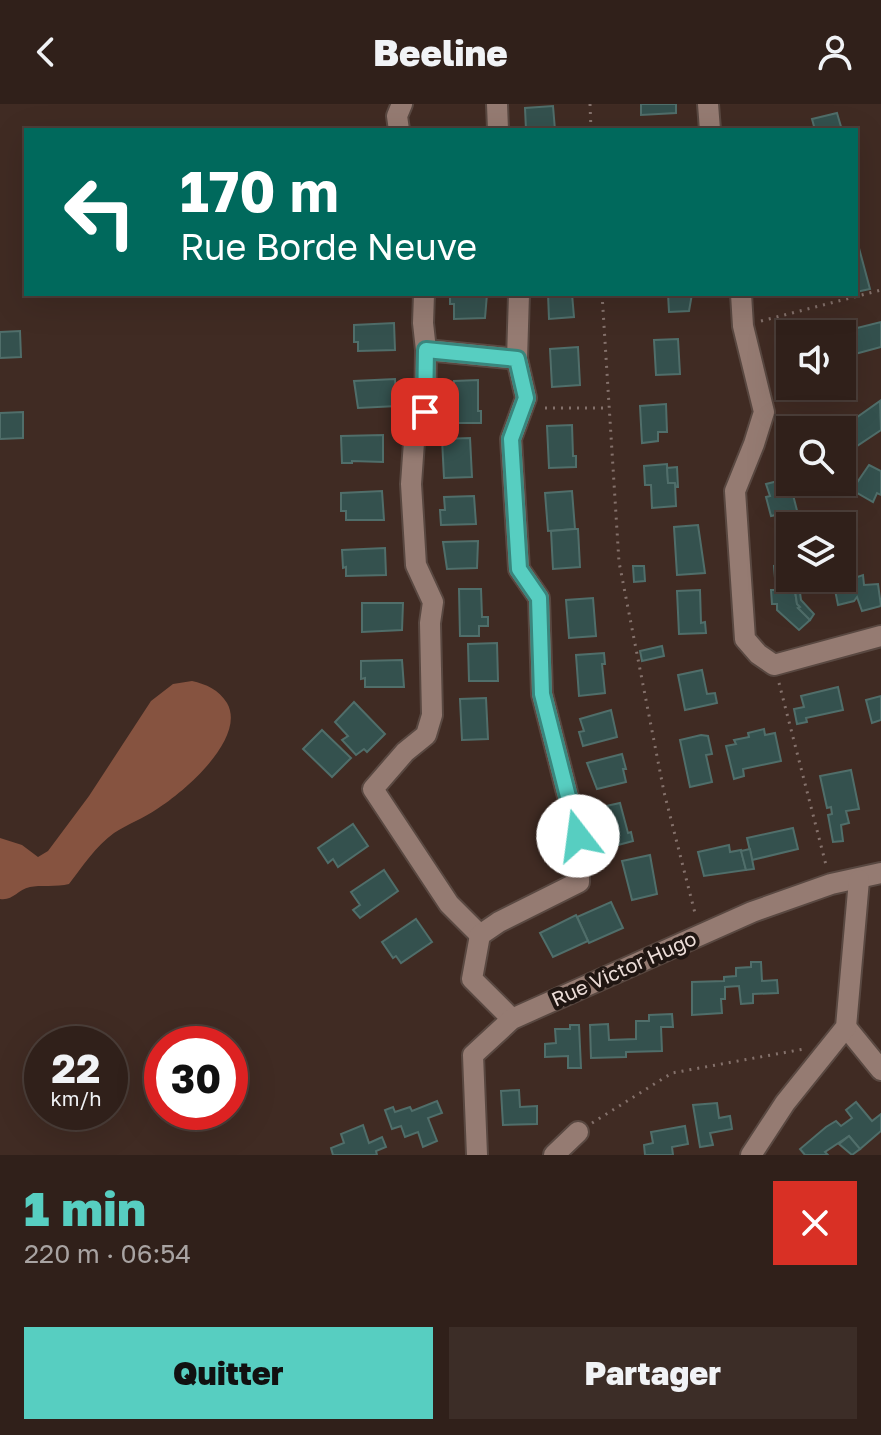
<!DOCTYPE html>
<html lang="fr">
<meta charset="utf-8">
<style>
body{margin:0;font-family:"Golos Text",sans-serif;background:#3c2d27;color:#f1f3f6;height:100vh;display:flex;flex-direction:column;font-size:30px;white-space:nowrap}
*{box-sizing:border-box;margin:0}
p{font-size:26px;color:#a8a3a2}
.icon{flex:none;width:44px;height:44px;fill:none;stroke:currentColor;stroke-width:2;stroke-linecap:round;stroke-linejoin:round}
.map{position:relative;height:1051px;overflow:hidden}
.sheet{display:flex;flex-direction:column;background:#30201a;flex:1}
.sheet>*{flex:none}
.top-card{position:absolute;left:24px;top:24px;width:834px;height:168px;border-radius:0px;box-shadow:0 8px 32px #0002,0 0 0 2px #4b3e39;background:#00695c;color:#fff;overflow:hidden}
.fabs{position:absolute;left:776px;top:216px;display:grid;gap:16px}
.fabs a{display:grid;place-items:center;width:80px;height:80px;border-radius:0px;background:#30201a;box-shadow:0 8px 32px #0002,0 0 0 2px #4b3e39;font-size:40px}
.speed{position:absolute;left:24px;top:922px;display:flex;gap:16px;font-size:40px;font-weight:700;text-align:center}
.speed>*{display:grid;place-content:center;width:104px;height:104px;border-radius:50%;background:#30201a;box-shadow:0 8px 32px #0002,0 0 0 2px #4b3e39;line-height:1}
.speed small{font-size:20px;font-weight:400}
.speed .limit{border:12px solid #d22;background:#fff;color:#111}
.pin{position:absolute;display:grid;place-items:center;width:68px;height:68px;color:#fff;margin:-34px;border-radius:16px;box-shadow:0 4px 12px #0006}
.me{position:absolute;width:88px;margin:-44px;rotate:345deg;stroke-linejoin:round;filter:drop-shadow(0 0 6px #0008)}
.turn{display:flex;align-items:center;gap:28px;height:168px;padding:0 24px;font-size:36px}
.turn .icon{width:104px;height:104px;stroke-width:2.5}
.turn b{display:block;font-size:56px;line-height:68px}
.round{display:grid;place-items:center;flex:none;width:84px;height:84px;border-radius:0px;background:#3c2d27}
.head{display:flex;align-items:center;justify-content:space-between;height:136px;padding:0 24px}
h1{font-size:48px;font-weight:800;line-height:60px;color:#57cec1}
.button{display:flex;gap:16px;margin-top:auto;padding:16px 24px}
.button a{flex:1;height:92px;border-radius:0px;background:#57cec1;color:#111;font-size:32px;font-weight:800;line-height:92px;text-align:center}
.button a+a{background:#3c2d27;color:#f1f3f6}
header{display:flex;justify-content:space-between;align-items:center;height:104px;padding:0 24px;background:#30201a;font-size:36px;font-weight:800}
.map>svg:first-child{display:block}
.water{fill:#865340}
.building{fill:#34514e;stroke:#506e6a;stroke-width:2}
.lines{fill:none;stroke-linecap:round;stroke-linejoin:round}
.street-casing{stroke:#594841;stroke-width:24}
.path{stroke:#84716b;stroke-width:3;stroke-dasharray:2 6;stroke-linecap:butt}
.street{stroke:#957b72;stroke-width:20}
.route-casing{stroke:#39867d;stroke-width:20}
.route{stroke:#57cec1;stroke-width:14}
.labels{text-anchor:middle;stroke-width:8;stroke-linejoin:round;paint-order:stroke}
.street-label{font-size:20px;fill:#ecddd8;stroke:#201612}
</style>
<header><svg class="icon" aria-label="back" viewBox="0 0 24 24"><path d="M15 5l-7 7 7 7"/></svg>Beeline<svg class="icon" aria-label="person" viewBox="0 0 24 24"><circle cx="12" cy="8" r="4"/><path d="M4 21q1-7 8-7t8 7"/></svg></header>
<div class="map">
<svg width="881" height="1051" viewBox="0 0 881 1051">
<rect width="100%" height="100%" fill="#402b23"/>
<path class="water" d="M192 577C206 580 219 586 227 599 247 634 184 688 157 705 144 714 128 720 114 729 96 742 82 763 69 780 57 783 39 781 30 783 17 786 13 797 0 795V734L22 741 38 753 48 747 89 692 151 597 173 580Z"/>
<g class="building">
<polygon points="641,0 676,0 676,9 641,11"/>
<polygon points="553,2 555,26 526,26 525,4"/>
<polygon points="837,9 842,26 815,26 812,15"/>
<polygon points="856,133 870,185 856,188"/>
<polygon points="450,190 487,190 485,214 454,215 454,200 450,200"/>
<polygon points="548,190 572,190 574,213 549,215"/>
<polygon points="668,190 692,190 689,207 669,208"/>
<polygon points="881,218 881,243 855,250 849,226"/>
<polygon points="394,219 395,246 358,247 358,238 354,238 354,221"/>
<polygon points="20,227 21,253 0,254 0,228"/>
<polygon points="678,235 680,270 656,271 654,236"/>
<polygon points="578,243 580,281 552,283 550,245"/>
<polygon points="395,275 397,302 358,304 354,277"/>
<polygon points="478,276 478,307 481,307 481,319 454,319 454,277"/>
<polygon points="797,282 836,282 837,287 820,291 818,282 798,287"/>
<polygon points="880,297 881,326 848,348 842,344 842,329 848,324 846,321"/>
<polygon points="666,300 667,328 658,328 658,337 642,339 640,302"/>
<polygon points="23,308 23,334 0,335 0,309"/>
<polygon points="572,321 573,352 576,352 576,363 549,364 547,322"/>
<polygon points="383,331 383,358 352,357 352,359 342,359 341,332"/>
<polygon points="470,334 472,373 444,374 442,335"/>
<polygon points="667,360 668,379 675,379 676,402 652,404 651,381 645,381 644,362"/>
<polygon points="869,361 881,367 881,391 877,389 873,398 852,386"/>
<polygon points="677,363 678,383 676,383 675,379 668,379 667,364"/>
<polygon points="790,374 795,386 792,387 801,422 790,422 790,438 784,440 776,411 771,412 766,393 770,392 766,380"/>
<polygon points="382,387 384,416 346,416 346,407 341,407 341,389"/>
<polygon points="572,387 575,425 548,427 545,389"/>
<polygon points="474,392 476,420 441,421 440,406 445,406 444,393"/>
<polygon points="698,421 705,469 677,471 674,423"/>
<polygon points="575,425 578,425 580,463 553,465 551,427"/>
<polygon points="478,437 477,464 447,465 443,438"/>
<polygon points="385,444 386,471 346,472 346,463 343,464 342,446"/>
<polygon points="784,461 786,472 793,474 797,500 800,503 798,504 810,516 799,526 777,506 777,500 772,500 771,486 776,486 774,462"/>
<polygon points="633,462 644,462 645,477 634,478"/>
<polygon points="863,471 864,481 878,480 881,502 862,507 857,493 854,497 838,501 834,481"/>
<polygon points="793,474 798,474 801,496 814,510 810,516 798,504 800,503 797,500"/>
<polygon points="459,485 481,485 482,513 488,513 488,522 479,522 479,532 460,532"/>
<polygon points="700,486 701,519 705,518 706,529 679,530 677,487"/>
<polygon points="593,494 596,532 569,534 566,496"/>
<polygon points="362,499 403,499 402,526 362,528"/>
<polygon points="497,539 498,577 469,577 468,540"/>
<polygon points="662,542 664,552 642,557 640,547"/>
<polygon points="604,549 605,560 602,560 605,589 579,592 576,551"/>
<polygon points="402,556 404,583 365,583 365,574 361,575 361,557"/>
<polygon points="702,566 707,590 715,589 717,599 685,606 678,571"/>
<polygon points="838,583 843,606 806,614 807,618 797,620 794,605 804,603 801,592"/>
<polygon points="881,592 881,616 872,619 866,596"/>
<polygon points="486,594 488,635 462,636 460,595"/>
<polygon points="354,598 385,630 367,648 364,645 356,651 342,636 348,632 335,618"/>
<polygon points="611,606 617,633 583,642 579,628 584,627 580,615"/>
<polygon points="764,625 765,631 775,629 781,657 743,665 744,672 734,675 726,642 736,640 734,636 749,633 748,629"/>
<polygon points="322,626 351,654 332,673 303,645"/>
<polygon points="701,631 708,632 712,650 706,651 712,678 690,683 680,636"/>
<polygon points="622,650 626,665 623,665 626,678 597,685 587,659"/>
<polygon points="851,666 859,705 846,707 849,719 841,721 843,737 833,738 828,711 832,710 831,703 827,704 820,672"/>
<polygon points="620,699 628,729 631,728 633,737 607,744 597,704"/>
<polygon points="353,720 368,742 338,763 333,755 328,759 318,744"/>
<polygon points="793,724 798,745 752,756 747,734"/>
<polygon points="729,741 730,748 741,746 746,766 704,772 698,748"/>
<polygon points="750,745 754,765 746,766 741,747"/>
<polygon points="650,751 657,790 632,796 622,757"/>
<polygon points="384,766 398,787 360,814 353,806 360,801 351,788"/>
<polygon points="611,798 623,824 589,839 577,813"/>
<polygon points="576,811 588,837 553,853 540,829"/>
<polygon points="416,815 432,838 401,859 396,852 393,854 382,838"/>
<polygon points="751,858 761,858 762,877 777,876 778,889 753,890 753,899 741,900 739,882 725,883 725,895 721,895 722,909 692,911 692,878 724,877 724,873 736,872 736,864 751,863"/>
<polygon points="672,910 673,923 661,923 662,947 626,948 626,953 591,954 590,921 608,920 609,936 636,935 636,917 649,917 649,911"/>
<polygon points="570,921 579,921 581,964 568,964 568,952 545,953 545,940 556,939 555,925 570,925"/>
<polygon points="519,986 520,1003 537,1002 537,1020 503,1021 501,987"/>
<polygon points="437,997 442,1009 428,1014 437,1037 423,1043 418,1028 405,1033 401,1022 392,1025 385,1006 393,1003 395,1008 410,1003 412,1007"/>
<polygon points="856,998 872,1017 881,1010 881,1027 860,1045 849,1032 825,1048 828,1051 805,1051 800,1045 826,1023 836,1017 841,1022 852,1014 846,1006"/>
<polygon points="717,999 719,1014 730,1012 732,1025 710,1029 713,1041 700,1043 693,1001"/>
<polygon points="363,1021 369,1039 382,1033 386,1043 376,1047 377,1051 333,1051 331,1044 344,1039 341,1030"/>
<polygon points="685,1022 688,1040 672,1043 673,1051 645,1051 644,1041 653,1039 651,1028"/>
<polygon points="849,1032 860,1045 852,1051 839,1040"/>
</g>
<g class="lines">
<defs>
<g id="street">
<polyline points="497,0 498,26"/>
<polyline points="708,0 710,26"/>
<polyline points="399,26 397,12 402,0"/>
<polyline points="424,190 423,219 426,246 517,255"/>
<polyline points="741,190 743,222 764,308 754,340 735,387 745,535 758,550 774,561 881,532"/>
<polyline points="426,246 425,308 414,338 411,380 416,461 433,498 430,519 432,611 426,631 405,648 373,685 449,800 480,831"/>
<polyline points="512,915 472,875 480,831 499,818 579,778 578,732 542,590 539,494 519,465 511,335 526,294 517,255 519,190"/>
<polyline points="846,923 881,966"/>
<polyline points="477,1051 473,951 512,915 752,808 831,780 881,769"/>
<polyline points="554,1051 578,1028"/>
<polyline points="751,1051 785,999 846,923 859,776"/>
</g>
</defs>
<use href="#street" class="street-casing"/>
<g class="path">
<polyline points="590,0 591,26"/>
<polyline points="602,190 619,458 664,688 696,813"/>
<polyline points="761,217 881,186"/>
<polyline points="545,304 609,304"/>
<polyline points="779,579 826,761"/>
<polyline points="592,1019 672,969 804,945"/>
</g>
<use href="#street" class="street"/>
</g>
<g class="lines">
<defs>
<polyline id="route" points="425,308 426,246 517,255 526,294 511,335 519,465 539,494 542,590 578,732"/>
</defs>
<use href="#route" class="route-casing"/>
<use href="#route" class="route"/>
</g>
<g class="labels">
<g class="street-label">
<text transform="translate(624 865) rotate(-24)" y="7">Rue Victor Hugo</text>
</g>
</g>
</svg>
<div class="fabs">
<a><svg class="icon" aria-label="sound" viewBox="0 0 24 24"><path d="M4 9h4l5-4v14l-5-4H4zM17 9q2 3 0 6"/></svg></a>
<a><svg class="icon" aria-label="search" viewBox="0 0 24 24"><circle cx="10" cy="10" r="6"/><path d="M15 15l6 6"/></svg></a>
<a><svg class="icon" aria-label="layers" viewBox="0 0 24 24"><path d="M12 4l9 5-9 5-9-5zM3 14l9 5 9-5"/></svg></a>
</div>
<div class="speed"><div>22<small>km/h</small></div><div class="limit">30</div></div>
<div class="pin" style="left:425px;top:308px;background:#d93025"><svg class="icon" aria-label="arrive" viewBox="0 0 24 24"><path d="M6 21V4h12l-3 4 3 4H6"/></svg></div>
<svg class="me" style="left:578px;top:732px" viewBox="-20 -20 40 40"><circle r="19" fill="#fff"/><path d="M0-13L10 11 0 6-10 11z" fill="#57cec1"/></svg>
<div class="top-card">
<div class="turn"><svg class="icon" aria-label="left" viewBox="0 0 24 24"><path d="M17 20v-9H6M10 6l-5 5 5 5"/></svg><div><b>170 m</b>Rue Borde Neuve</div></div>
</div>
</div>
<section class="sheet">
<div class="head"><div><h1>1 min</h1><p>220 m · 06:54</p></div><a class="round" style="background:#d93025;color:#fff"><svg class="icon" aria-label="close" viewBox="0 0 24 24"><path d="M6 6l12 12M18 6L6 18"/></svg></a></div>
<div class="button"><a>Quitter</a><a>Partager</a></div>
</section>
